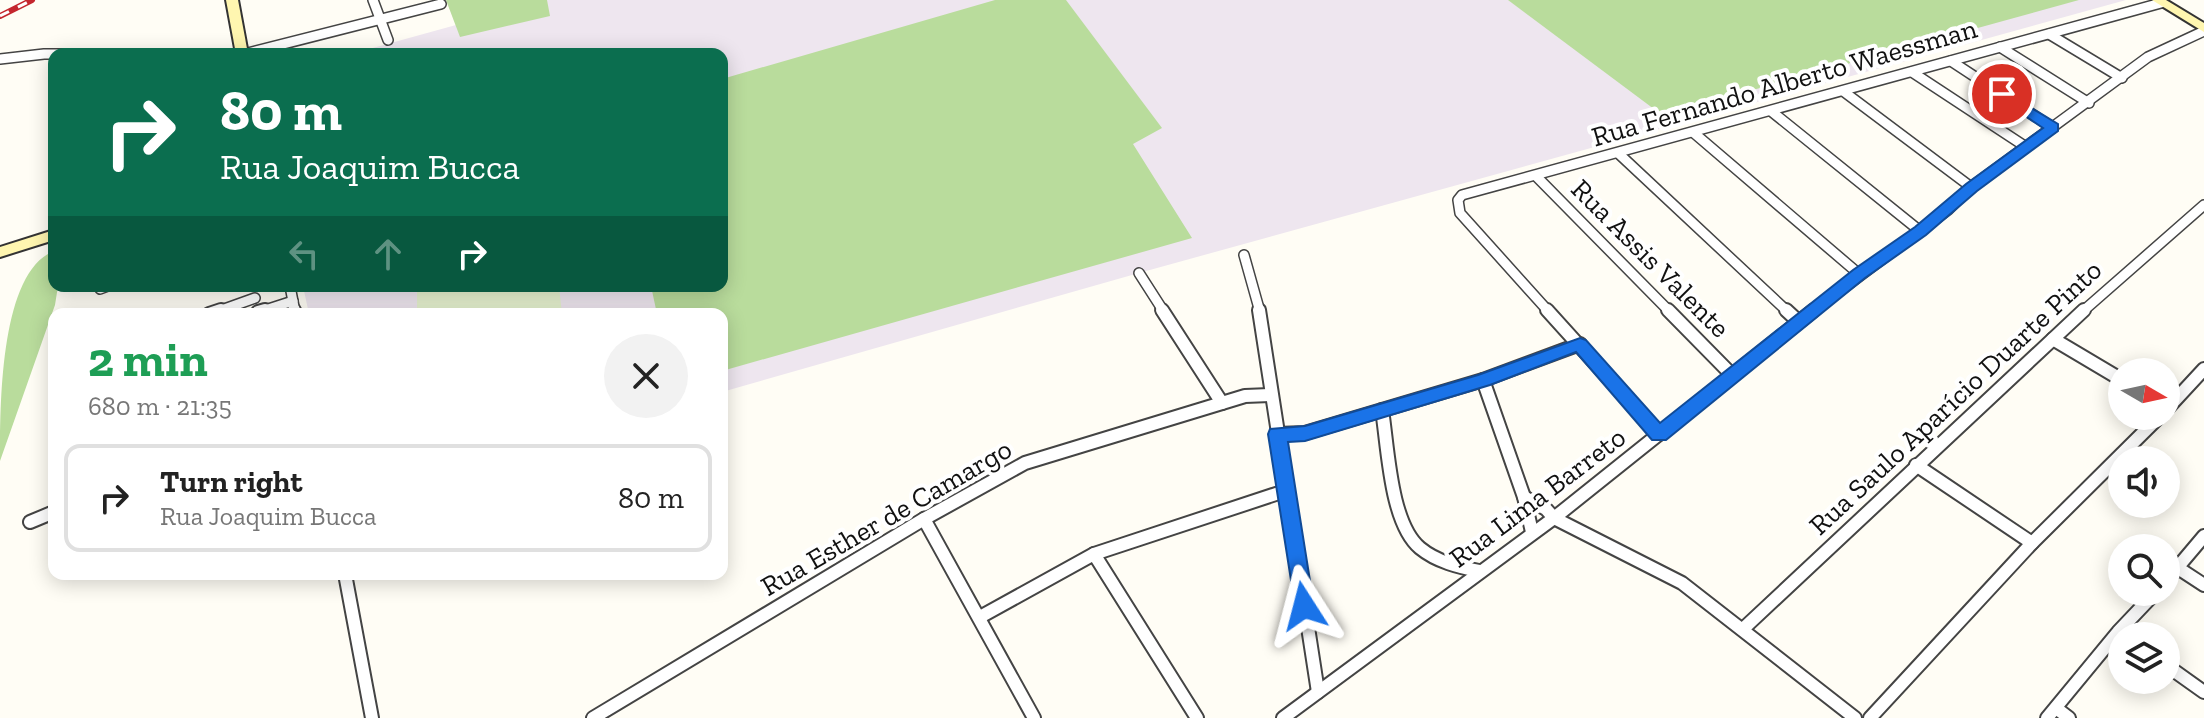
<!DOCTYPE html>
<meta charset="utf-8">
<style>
body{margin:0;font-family:"Zilla Slab",serif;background:#f2f2f2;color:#222;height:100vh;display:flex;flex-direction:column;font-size:30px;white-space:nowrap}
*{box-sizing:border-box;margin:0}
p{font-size:26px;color:#767676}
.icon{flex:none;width:44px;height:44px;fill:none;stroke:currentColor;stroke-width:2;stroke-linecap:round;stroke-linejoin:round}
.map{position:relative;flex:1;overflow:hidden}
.side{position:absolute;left:48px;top:308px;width:680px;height:272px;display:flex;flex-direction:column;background:#fff;border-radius:16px;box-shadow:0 4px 20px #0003}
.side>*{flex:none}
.guide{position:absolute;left:48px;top:48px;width:680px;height:244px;border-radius:16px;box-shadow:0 4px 20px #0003;background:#0b6e4f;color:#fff;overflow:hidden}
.needle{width:52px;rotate:99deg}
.fabs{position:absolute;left:2108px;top:358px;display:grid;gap:16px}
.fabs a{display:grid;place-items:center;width:72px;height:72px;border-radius:50%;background:#fff;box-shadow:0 4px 20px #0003;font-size:40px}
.pin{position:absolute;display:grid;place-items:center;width:68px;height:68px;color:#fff;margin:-34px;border:4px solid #fff;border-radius:50%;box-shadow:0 2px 8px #0007}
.me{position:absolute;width:88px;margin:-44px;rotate:351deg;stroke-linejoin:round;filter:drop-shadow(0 0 6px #0008)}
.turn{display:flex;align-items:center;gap:28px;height:168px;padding:0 40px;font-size:36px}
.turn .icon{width:104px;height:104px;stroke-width:2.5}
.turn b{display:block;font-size:56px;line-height:68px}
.lanes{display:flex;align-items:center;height:76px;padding:0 40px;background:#0003;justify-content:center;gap:40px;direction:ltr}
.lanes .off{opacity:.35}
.round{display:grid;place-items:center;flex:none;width:84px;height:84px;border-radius:42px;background:#f2f2f2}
.summary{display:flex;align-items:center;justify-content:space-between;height:136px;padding:0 40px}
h1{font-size:48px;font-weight:700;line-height:60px;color:#1e9e55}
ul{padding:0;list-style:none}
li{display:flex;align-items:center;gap:24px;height:108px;margin:0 16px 12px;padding:0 24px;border:4px solid #e0e0e0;border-radius:16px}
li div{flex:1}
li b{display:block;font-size:30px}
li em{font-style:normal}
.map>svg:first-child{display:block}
.industrial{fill:#eee6ef}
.forest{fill:#b9dc9c}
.pitch{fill:#e6f2cf}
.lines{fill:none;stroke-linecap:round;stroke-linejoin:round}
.street-far1-casing{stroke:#444;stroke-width:12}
.street-casing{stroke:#444;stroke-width:16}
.secondary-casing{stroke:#333;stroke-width:4}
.street-far1{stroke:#fff;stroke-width:9}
.street{stroke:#fff;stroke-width:12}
.secondary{fill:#fff6b0;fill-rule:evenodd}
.rail-casing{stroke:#c4262e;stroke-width:6}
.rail{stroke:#fff;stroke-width:3;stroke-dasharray:10;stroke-linecap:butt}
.route{fill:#1a73e8;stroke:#114b97;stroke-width:2}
.labels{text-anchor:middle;stroke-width:8;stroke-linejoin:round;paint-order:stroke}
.street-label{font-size:28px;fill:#111;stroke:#fff}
</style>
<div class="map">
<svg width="2204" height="718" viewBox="0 0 2204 718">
<rect width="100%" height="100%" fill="#fffdf5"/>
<polygon class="industrial" points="446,0 2126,0 1139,273 722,392 722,314 309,314 303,286 722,286 722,54 351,54 456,25"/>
<g class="forest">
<polygon points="446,0 547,0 550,16 460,37"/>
<polygon points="995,0 1066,0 1162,128 1133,144 1192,238 722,371 722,314 657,314 651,286 722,286 722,79"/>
<polygon points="1508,0 2079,0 1662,115"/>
<path d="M54 251V286H58L55 305 0 461C0 403 0 272 54 251Z"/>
</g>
<polygon class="pitch" points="417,286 559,286 562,314 417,314"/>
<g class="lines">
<defs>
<g id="street-far1">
<polyline points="373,0 388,40"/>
<polyline points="2049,34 2122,78"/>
<polyline points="2000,47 2089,103"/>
<polyline points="244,54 441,4"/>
<polyline points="0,59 44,54 128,54"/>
<polyline points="1951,61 2053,128"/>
<polyline points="1912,72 2026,147"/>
<polyline points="1843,91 1971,187"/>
<polyline points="1771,111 1920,231"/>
<polyline points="1694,133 1859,274"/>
<polyline points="1618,153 1788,312"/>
<polyline points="1536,176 1670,312"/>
<polyline points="1244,255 1260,312"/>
<polyline points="1139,273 1164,312"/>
<polyline points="290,286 295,312"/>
<polyline points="100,289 108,286"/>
<polyline points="216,312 255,298"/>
<polyline points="259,312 293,301"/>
<polyline points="1549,312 1460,213 1458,200 1462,195 2161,3"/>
<polyline points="1812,312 1948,210 1971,187 2148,57 2204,31"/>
<polyline points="2082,312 2204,205"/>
</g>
<g id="street">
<polyline points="294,310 295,314"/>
<polyline points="1162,310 1222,403"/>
<polyline points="1259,310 1318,692"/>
<polyline points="1547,310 1659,434"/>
<polyline points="1668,310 1731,374"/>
<polyline points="1786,310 1799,322"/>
<polyline points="258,312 265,310"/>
<polyline points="209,314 221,310"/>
<polyline points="2053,339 2122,380"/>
<polyline points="1483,380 1524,497 1532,532"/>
<path d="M1382 410C1388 447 1390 523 1420 548 1437 562 1459 567 1479 571"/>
<polyline points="2166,410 2204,369"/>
<polyline points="1277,434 1305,433 1483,380 1580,344"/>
<polyline points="1916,465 2032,543"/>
<polyline points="1524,497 1546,509 1554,518 1682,583 1855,718"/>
<polyline points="924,519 1034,718"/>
<polyline points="30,522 54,512"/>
<polyline points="1094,554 1197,718"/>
<polyline points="2178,568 2204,585"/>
<polyline points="345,574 372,718"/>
<polyline points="2166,581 2204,536"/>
<polyline points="980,617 1094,554 1285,491"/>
<polyline points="1743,629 2084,310"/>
<polyline points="2166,665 2204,692"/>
<polyline points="2056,708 2069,718"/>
<polyline points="593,718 924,519 1025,463 1245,396 1270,395"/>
<polyline points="1283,718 1554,518 1814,310"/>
<polyline points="1870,718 2032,543 2160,416"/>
<polyline points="2047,718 2118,632 2156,592"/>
</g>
<g id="secondary">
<polygon points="226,0 238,0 248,54 236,54"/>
<polygon points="2152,0 2166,0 2204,23 2204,32"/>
<polygon points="54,230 54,240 0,257 0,247"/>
</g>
</defs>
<use href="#street-far1" class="street-far1-casing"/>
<use href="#street" class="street-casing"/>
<use href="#secondary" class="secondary-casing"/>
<use href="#street-far1" class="street-far1"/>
<use href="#street" class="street"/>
<use href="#secondary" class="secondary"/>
<defs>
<polyline id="rail" points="0,16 32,0"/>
</defs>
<use href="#rail" class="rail-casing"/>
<use href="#rail" class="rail"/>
</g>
<polygon class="route" points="2002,90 2058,124 2058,131 1977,191 1926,235 1865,278 1666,440 1652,440 1576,352 1490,385 1305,441 1288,442 1314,606 1311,612 1304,615 1296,612 1268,434 1270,429 1305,426 1478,375 1580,338 1586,340 1660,423 1853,270 1915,227 1966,184 2043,128 1997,97 1997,91"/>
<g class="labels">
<g class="street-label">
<text transform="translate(1784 82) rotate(-16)" y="10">Rua Fernando Alberto Waessman</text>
<text transform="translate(1651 258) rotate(45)" y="10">Rua Assis Valente</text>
<text transform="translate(1955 397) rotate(-43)" y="10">Rua Saulo Aparício Duarte Pinto</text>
<text transform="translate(1537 497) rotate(-37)" y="10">Rua Lima Barreto</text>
<text transform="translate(886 517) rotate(-30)" y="10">Rua Esther de Camargo</text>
</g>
</g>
</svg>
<div class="fabs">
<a><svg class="needle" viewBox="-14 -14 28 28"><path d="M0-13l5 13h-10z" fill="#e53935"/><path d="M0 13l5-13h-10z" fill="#767676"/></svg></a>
<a><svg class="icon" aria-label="sound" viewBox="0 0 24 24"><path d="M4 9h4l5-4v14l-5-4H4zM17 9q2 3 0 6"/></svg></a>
<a><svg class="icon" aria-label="search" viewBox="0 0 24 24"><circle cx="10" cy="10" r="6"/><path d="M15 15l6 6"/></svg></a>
<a><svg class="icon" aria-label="layers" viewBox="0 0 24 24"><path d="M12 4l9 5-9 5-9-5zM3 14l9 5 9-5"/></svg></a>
</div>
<div class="pin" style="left:2002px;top:94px;background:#d93025"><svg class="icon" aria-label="arrive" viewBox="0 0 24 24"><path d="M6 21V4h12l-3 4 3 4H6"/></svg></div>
<svg class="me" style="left:1304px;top:606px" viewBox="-20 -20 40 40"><path d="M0-17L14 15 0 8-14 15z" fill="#1a73e8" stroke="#fff" stroke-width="4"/></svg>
<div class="guide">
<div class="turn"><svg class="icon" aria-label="right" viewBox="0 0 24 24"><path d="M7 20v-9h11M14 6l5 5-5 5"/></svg><div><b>80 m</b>Rua Joaquim Bucca</div></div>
<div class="lanes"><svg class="icon off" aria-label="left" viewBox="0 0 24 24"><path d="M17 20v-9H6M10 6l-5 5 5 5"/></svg><svg class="icon off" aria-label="ahead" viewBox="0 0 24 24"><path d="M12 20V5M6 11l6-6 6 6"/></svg><svg class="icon" aria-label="right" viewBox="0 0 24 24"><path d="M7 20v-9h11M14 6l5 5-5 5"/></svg></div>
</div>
<section class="side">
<div class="summary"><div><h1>2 min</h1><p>680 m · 21:35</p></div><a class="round"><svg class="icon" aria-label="close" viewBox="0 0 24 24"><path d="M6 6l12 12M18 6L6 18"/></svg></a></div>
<ul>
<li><svg class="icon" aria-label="right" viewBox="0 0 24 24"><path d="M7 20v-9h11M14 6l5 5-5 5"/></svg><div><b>Turn right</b><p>Rua Joaquim Bucca</p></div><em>80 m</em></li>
</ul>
</section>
</div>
